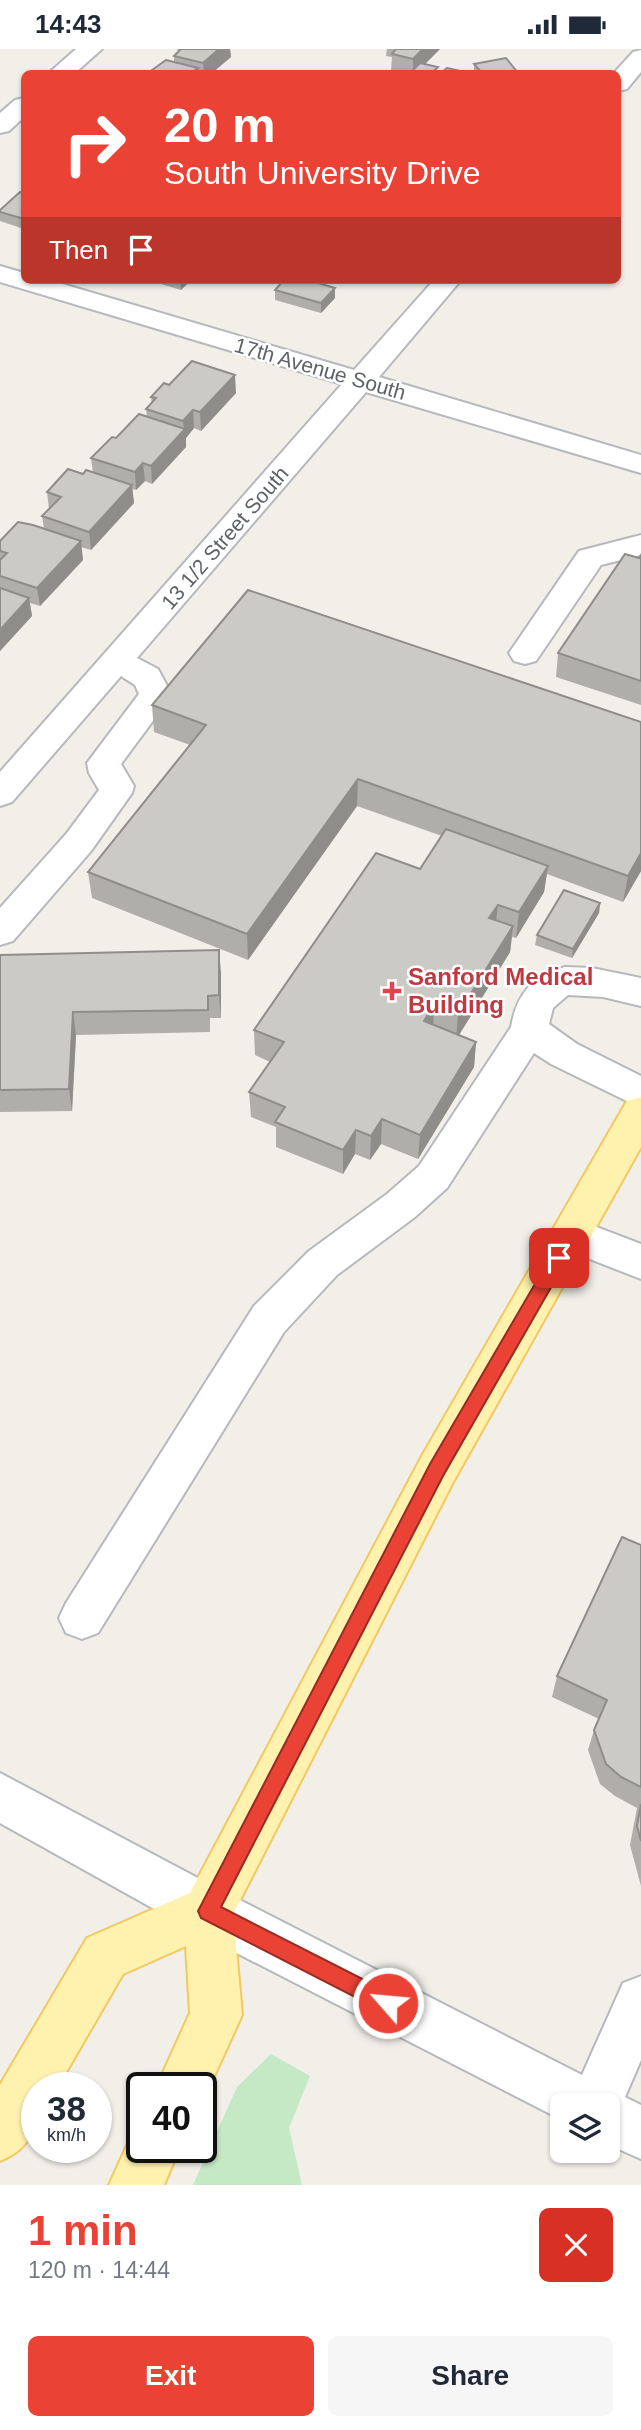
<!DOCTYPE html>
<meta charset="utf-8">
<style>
body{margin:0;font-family:Arial,sans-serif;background:#f6f6f7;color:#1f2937;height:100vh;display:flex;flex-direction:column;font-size:26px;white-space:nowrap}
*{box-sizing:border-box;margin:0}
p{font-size:23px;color:#747a83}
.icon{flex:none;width:38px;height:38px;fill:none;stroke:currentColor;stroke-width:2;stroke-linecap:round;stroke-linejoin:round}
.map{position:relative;height:2136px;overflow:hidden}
.side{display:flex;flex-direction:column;background:#fff;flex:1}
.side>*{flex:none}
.hud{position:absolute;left:21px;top:21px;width:600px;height:214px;border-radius:10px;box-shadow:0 2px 5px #0004;background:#ea4335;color:#fff;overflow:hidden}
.fabs{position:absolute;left:550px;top:2044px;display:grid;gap:14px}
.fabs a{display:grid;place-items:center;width:70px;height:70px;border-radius:10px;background:#fff;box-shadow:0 2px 5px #0004;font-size:35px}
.speed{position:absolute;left:21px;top:2023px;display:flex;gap:14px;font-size:35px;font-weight:700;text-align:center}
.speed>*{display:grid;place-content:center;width:91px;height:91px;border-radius:50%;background:#fff;box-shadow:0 2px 5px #0004;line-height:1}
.speed small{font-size:18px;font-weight:400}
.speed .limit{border:4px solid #111;border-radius:10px;background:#fff;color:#111}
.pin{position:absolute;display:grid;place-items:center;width:60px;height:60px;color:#fff;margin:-30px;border-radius:14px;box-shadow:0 4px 10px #0006}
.me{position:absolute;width:77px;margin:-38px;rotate:297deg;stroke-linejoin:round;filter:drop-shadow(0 0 5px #0008)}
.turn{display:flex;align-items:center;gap:24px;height:147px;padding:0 28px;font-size:32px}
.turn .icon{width:91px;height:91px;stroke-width:2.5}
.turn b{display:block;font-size:49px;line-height:60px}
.then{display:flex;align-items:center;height:66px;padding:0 28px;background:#0003;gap:14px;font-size:26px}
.round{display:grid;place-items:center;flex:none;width:74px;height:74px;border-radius:10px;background:#f6f6f7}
.head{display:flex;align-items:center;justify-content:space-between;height:119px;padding:0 28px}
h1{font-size:42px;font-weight:800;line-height:52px;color:#ea4335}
.action{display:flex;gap:14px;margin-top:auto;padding:14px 28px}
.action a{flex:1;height:80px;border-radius:10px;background:#ea4335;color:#fff;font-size:28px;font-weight:800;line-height:80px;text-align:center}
.action a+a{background:#f6f6f7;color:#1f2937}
.status{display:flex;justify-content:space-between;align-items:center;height:49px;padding:0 35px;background:#fff;direction:ltr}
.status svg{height:19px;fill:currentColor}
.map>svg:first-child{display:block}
.green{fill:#c5e8c5}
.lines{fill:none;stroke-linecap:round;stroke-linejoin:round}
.minor-casing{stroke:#b5b8bc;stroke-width:4}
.major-casing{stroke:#f2c960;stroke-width:4}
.minor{fill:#fff;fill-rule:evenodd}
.major{fill:#fff2af;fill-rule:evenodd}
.wall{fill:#afaea9}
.shaded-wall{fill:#8f8d8a}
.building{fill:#cccac5;stroke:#8f8d8a;stroke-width:2}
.route{fill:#ea4335;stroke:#982c22;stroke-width:2}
.health-dot{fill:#e0444e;stroke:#fff;stroke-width:2.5}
.labels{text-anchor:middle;stroke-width:5;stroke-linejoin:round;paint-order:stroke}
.far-street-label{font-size:21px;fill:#5f6368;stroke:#fff}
.health-label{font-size:24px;font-weight:bold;fill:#be3a42;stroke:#fff;text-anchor:start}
</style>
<div class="status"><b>14:43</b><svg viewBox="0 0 49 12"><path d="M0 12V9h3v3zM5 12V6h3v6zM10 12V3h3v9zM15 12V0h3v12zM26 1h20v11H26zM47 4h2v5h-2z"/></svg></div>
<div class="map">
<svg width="641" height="2136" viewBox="0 0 641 2136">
<rect width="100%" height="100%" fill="#f1efe8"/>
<polygon class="green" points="271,2005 310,2027 289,2079 302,2136 193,2136 237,2038"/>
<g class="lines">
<defs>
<g id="minor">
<polygon points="76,0 102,0 75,24 49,24"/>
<polygon points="641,1 641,23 627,40 618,42 618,24 614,24 633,3"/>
<polygon points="24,49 24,68 9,82 0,84 0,64 15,51"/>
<polygon points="0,217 24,224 24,231 49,231 354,321 434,231 461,231 379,328 641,406 641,424 366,343 137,609 158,620 172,646 121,715 134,737 132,744 91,802 13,892 0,896 0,859 67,784 99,741 89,724 87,714 139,645 135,636 121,627 12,753 0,757 0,723 342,335 0,233"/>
<polygon points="641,486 641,506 601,516 536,612 525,615 514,612 509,604 579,502"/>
<path d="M565 918 592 919 641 929V957L603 948 568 946 553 959 549 975 577 995 641 1027V1059L551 1015 534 1004 447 1139 415 1168 337 1226 284 1283 98 1584 82 1590 66 1584 59 1569 66 1554 254 1257 309 1202 387 1145 419 1117 511 978C517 944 532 928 565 918Z"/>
<polygon points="573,1169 641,1195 641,1230 559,1198 553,1186 559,1174"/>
<polygon points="0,1724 226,1844 582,2026 623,1934 641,1927 641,2011 625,2048 641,2056 641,2110 607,2095 607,2056 562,2056 562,2071 190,1880 0,1774"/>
</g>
<g id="major">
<path d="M641 1048V1098L452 1435 233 1865 242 1966 201 2056V2039H156L190 1964 186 1897 123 1925 57 2039H37C37 2074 36 2097 0 2112V2036L87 1889 190 1844 422 1407 627 1052Z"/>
<polygon points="142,2077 142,2098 180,2098 164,2136 109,2136 135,2079"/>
</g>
</defs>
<use href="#minor" class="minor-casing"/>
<use href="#major" class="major-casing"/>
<use href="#minor" class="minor"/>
<use href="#major" class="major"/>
</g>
<g class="wall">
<polygon points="177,0 230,0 231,8 212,24 148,24 174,13 174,7 178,3"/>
<polygon points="387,0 440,0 425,15 438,24 401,24 391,22 392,8 386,7"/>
<polygon points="474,15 518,24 474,24"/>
<polygon points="24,145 24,180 0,172 0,161"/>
<polygon points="150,231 191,231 181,241 151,232"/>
<polygon points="275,241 335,249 321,264 275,251"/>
<polygon points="169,336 236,344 201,382 194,379 186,389 186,398 152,435 145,432 136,441 132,440 134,454 91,501 81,498 83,511 40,557 30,554 32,567 0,602 0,492 44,480 42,467 49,460 47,443 83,425 93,424 91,409 116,389 147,368 146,360 152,354 151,348"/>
<polygon points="641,506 641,656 556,628 558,604"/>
<polygon points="152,656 641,673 641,822 623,853 547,825 544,843 516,889 512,888 510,903 459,986 476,993 474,1018 418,1110 381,1095 370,1111 355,1105 343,1125 276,1098 276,1078 251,1068 249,1043 270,1013 255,1006 254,981 420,820 442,787 357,757 248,911 92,849 88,823 190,696 154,683"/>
<polygon points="600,854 599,864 572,909 535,896 537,886"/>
<polygon points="0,906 221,924 221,969 210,969 210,983 76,986 72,1062 0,1063"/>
<polygon points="641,1496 641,1837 630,1796 637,1759 615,1747 600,1735 588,1701 594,1681 599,1670 552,1648 557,1627"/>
</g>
<g class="shaded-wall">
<polygon points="219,0 230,0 231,8 212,24 204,24 203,14"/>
<polygon points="423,0 440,0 416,24 413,24 413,10"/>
<polygon points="198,19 198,24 191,24"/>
<polygon points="180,231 191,231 181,241"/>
<polygon points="335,239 335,249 321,264 321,254"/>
<polygon points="235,326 236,344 201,382 200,363"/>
<polygon points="193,361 194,379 186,389 186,398 152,435 151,417 184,381 183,372"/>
<polygon points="143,414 145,432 136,441 135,423"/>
<polygon points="132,436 134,454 91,501 89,483"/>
<polygon points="81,492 83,511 40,557 37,539"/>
<polygon points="29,549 32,567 0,602 0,581"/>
<polygon points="358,730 357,757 248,911 247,885"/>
<polygon points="641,804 641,822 623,853 628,827"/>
<polygon points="548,817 544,843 516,889 519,863"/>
<polygon points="600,854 599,864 572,909 573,900"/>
<polygon points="498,856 495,881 489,869"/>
<polygon points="513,877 510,903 456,991 458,965"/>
<polygon points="219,901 221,924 221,969 219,946"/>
<polygon points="434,955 433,981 424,972"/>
<polygon points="73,963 76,986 72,1062 69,1040"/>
<polygon points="476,993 474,1018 418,1110 420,1086"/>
<polygon points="382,1070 381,1095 370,1111 371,1087"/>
<polygon points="356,1081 355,1105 343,1125 343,1101"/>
</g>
<g class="building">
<polygon points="181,0 219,0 203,14 174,7"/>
<polygon points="396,0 423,0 413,10 392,5"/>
<polygon points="506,9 518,24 482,24 474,15"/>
<polygon points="166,11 198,19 191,24 148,24"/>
<polygon points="420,14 438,18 432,24 410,24"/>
<polygon points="447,19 469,24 441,24"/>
<polygon points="20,143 24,145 24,170 0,163 0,161"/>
<polygon points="284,231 308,231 335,239 321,254 275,241"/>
<polygon points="192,312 235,326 200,363 193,361 183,372 146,360 156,349 151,348 164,334 169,336"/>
<polygon points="139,365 185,380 151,417 143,414 135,423 91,409 112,388 116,389"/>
<polygon points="68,420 83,425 86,421 132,436 89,483 42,467 61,448 47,443"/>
<polygon points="18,473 33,476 81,492 37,539 0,527 0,511 7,504 0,502 0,492"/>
<polygon points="625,505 639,509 641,506 641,632 558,604"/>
<polygon points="0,539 29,549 0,581"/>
<polygon points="248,541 641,673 641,804 628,827 358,730 247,885 88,823 206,676 152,656"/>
<polygon points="446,780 548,817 519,863 498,856 489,869 513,877 458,965 434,955 424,972 476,993 420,1086 382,1070 371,1087 356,1081 343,1101 275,1073 285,1058 249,1043 284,993 254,981 376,804 420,820"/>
<polygon points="564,841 600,854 573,900 537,886"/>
<polygon points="219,901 219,946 208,947 208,961 73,963 69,1040 0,1041 0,906"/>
<polygon points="622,1488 641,1496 641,1738 621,1728 606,1715 594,1681 607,1651 557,1627"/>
<polygon points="641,1755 641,1792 637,1777"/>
</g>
<polygon class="route" points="559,1202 565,1204 567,1209 565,1214 443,1427 221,1858 396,1947 399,1954 396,1962 388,1965 201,1869 198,1862 430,1415 553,1204"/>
<path class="health-dot" d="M388.5 931.5h7v7h7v7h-7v7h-7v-7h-7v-7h7z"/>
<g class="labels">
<g class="far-street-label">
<text transform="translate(320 320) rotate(16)" y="7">17th Avenue South</text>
<text transform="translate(225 489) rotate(-49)" y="7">13 1/2 Street South</text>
</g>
<g class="health-label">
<text x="408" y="936">Sanford Medical<tspan x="408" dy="28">Building</tspan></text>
</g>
</g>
</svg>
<div class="fabs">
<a><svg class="icon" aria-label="layers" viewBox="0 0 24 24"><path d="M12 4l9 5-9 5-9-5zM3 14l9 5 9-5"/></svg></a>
</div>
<div class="speed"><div>38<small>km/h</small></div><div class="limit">40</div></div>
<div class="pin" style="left:559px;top:1209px;background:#d93025"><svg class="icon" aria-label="arrive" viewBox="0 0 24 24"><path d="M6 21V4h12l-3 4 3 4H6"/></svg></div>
<svg class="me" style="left:388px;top:1954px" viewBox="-20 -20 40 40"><circle r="17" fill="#ea4335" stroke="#fff" stroke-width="3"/><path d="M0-11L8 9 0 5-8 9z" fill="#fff"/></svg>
<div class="hud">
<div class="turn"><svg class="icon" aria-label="right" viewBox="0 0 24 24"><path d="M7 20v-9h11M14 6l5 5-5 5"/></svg><div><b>20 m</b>South University Drive</div></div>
<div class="then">Then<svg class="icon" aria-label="arrive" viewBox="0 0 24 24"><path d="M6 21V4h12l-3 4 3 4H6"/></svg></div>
</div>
</div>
<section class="side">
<div class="head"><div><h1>1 min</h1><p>120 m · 14:44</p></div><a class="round" style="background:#d93025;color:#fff"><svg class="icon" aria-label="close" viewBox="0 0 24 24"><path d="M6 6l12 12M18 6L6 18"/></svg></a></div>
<div class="action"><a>Exit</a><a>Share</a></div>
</section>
